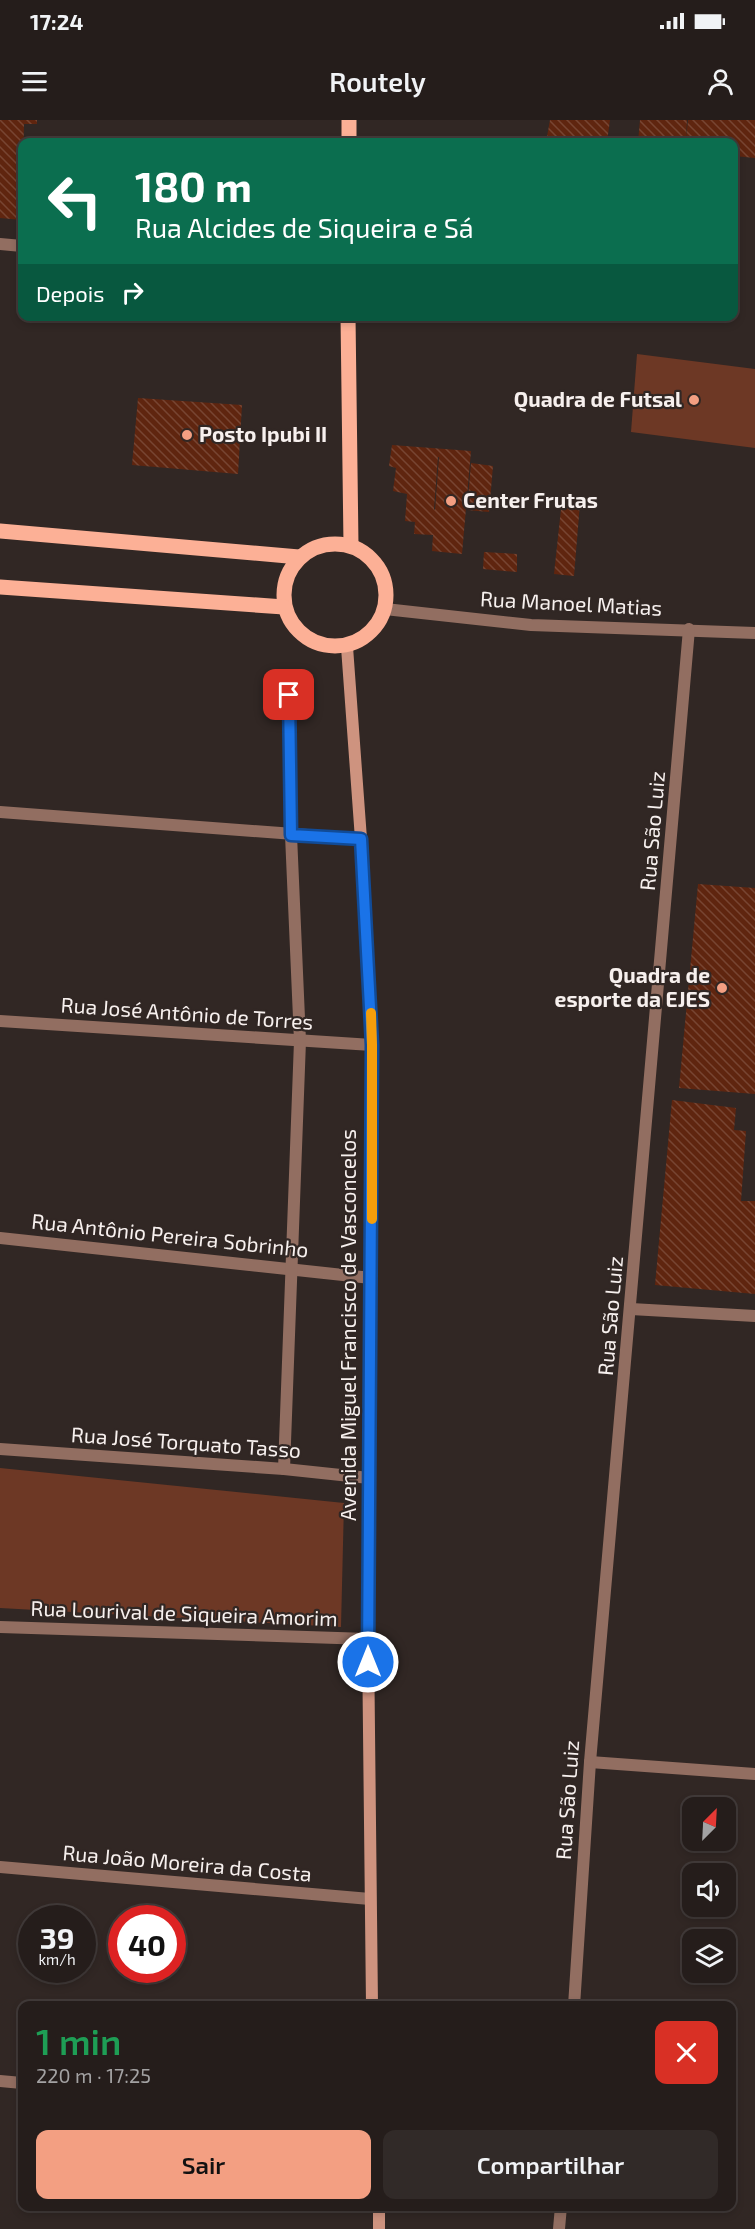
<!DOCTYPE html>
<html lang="pt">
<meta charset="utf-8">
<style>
body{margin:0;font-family:"Exo 2",sans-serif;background:#312a28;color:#f1f3f6;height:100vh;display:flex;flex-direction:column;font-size:22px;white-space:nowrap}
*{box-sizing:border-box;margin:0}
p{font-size:20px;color:#a3a2a3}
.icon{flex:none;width:33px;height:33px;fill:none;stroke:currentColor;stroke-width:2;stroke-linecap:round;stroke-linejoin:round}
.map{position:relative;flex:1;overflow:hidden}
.details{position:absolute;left:18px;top:1881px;width:718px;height:210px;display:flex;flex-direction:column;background:#251d1b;border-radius:12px;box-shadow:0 3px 9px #0003,0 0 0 2px #423b3a}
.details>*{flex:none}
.top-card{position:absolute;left:18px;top:18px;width:720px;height:183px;border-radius:12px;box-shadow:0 3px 9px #0003,0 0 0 2px #423b3a;background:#0b6e4f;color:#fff;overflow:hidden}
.needle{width:39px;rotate:24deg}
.buttons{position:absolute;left:682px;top:1677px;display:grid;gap:12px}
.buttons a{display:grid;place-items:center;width:54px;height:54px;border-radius:12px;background:#251d1b;box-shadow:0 3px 9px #0003,0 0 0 2px #423b3a;font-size:30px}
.speed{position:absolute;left:18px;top:1785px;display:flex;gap:12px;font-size:30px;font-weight:700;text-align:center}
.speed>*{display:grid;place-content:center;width:78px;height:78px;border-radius:50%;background:#251d1b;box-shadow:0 3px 9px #0003,0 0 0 2px #423b3a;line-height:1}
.speed small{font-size:15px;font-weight:400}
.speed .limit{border:9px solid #d22;background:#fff;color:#111}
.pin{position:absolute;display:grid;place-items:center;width:51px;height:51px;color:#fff;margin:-26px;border-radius:12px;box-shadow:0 3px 9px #0006}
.me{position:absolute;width:66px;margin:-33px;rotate:0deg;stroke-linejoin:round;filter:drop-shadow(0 0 4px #0008)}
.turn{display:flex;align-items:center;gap:21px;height:126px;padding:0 18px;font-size:27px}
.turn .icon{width:78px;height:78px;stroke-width:2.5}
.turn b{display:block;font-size:42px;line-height:51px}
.then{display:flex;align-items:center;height:57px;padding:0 18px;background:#0003;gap:12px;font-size:22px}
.round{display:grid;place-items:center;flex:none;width:63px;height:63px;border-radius:12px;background:#312a28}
.overview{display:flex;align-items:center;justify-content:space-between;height:102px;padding:0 18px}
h1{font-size:36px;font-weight:600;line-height:45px;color:#1e9e55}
.primary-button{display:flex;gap:12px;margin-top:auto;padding:12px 18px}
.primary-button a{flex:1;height:69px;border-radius:12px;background:#f39f82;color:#111;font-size:24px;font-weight:600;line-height:69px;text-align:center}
.primary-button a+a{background:#312a28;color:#f1f3f6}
.status{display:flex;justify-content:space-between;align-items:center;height:42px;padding:0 30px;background:#251d1b;direction:ltr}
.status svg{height:16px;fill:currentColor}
header{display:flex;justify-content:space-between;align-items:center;height:78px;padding:0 18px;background:#251d1b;font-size:27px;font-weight:600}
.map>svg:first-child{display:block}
.park{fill:#6d3825}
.building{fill:url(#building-back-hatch);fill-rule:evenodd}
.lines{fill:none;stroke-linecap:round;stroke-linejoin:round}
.street{stroke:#926e61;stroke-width:12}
.secondary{stroke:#ce937f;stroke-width:12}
.primary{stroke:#fcb096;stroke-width:15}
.route-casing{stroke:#114b97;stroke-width:15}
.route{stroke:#1a73e8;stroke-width:10}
.slow{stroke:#f59e0b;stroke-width:10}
.poi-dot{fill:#f39f82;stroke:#312724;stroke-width:2}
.labels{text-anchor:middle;stroke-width:4.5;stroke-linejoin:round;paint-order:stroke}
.poi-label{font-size:21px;font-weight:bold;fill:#f7f0ee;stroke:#312724;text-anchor:end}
.street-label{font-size:21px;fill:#f7f0ee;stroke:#312724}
</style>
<div class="status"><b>17:24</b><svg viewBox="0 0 49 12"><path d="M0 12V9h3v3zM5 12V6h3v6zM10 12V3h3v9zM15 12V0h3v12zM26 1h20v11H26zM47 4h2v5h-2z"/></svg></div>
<header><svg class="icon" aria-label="menu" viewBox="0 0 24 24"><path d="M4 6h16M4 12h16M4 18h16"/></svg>Routely<svg class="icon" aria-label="person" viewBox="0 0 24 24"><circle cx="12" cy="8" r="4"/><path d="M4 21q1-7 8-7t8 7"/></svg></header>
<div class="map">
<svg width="755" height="2109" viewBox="0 0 755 2109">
<defs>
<pattern id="building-back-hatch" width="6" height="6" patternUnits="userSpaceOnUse" patternTransform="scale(1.5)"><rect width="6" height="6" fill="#5f250f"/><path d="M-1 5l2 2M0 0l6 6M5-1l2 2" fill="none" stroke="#774532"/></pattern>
</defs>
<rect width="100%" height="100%" fill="#312724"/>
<g class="park">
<polygon points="637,234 755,249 755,328 631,312"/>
<polygon points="0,1348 344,1383 341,1507 0,1488"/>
</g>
<g class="building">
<polygon points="0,0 37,0 37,4 24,4 22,100 0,98"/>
<polygon points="550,0 610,0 607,22 546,22"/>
<polygon points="640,0 687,0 686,19 688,0 755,0 755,38 734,36 734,22 638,22"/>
<polygon points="138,278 242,285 238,354 132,345"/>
<path d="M392 325 471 331 462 434 432 431 433 415 414 414 415 402 405 401 407 374 393 371 396 348 389 346ZM438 337H439L435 390 434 389Z"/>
<polygon points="471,343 493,346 489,392 467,390"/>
<polygon points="562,380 580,383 574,456 554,454"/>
<polygon points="484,432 517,434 517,452 483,449"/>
<polygon points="698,764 755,768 755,974 679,968"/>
<polygon points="672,980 736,988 734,1010 746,1011 741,1081 755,1081 755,1174 655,1165"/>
</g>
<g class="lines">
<g class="street">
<polyline points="0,124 22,126"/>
<polyline points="385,489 531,505 755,513"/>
<polyline points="0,692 361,719"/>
<polyline points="0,901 372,925"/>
<polyline points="0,1118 371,1158"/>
<polyline points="631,1189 755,1196"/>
<polyline points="0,1329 284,1349 369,1358"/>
<polyline points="284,1349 300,921 291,715 289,575"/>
<polyline points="0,1507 368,1519"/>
<polyline points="590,1642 755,1654"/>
<polyline points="0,1747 370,1779"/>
<polyline points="574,1886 590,1642 689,509"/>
<polyline points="0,1961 22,1963"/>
<polyline points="559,2109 561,2086"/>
</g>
<g class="secondary">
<polyline points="347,527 361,719 372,925 368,1519 372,1886"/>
<polyline points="379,2109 379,2086"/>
</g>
<g class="primary">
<polyline points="349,22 349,0"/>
<polyline points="348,196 351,425"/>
<polyline points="0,411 299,437"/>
<circle cx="335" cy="475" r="51"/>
<polyline points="0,467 284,487"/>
</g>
</g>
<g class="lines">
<defs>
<polyline id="route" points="289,575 291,715 361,719 372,925 368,1542"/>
</defs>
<use href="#route" class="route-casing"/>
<use href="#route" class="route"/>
<polyline class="slow" points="371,893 372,925 372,1099"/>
</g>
<g class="poi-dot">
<circle cx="694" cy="280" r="6"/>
<circle cx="187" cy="315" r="6"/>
<circle cx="451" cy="381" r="6"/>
<circle cx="722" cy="868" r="6"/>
</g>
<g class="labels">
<g class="poi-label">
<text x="682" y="287">Quadra de Futsal</text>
<text x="199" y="322" text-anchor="start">Posto Ipubi II</text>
<text x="463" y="388" text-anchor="start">Center Frutas</text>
<text x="710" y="863">Quadra de<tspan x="710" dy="24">esporte da EJES</tspan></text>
</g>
<g class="street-label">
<text transform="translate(571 484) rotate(3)" y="7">Rua Manoel Matias</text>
<text transform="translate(653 711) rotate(-85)" y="7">Rua São Luiz</text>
<text transform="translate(187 894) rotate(4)" y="7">Rua José Antônio de Torres</text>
<text transform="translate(170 1116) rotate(6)" y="7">Rua Antônio Pereira Sobrinho</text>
<text transform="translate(611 1196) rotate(-85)" y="7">Rua São Luiz</text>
<text transform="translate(349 1205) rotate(-90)" y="7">Avenida Miguel Francisco de Vasconcelos</text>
<text transform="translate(186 1323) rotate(4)" y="7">Rua José Torquato Tasso</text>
<text transform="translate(184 1494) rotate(2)" y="7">Rua Lourival de Siqueira Amorim</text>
<text transform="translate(568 1680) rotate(-86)" y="7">Rua São Luiz</text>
<text transform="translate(187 1744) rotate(5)" y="7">Rua João Moreira da Costa</text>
</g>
</g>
</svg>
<div class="buttons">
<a><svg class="needle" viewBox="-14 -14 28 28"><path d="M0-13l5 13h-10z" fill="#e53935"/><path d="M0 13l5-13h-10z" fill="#a3a2a3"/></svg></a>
<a><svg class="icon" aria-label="sound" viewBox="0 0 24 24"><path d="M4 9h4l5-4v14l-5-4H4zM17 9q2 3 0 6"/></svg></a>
<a><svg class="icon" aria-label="layers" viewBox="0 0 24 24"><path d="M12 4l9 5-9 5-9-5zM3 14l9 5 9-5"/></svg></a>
</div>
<div class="speed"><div>39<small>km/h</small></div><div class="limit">40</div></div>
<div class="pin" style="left:289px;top:575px;background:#d93025"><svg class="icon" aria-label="arrive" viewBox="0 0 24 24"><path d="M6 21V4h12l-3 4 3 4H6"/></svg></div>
<svg class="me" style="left:368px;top:1542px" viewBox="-20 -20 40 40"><circle r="17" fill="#1a73e8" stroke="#fff" stroke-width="3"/><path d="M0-11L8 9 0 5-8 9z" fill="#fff"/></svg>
<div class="top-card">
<div class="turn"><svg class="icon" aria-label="left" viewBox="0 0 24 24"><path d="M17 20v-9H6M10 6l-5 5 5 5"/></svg><div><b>180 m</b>Rua Alcides de Siqueira e Sá</div></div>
<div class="then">Depois<svg class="icon" aria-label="right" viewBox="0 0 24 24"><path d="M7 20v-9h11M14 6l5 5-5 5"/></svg></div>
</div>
<section class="details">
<div class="overview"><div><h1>1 min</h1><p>220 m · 17:25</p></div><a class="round" style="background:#d93025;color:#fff"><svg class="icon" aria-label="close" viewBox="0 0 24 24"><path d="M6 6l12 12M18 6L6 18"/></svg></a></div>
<div class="primary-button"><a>Sair</a><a>Compartilhar</a></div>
</section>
</div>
